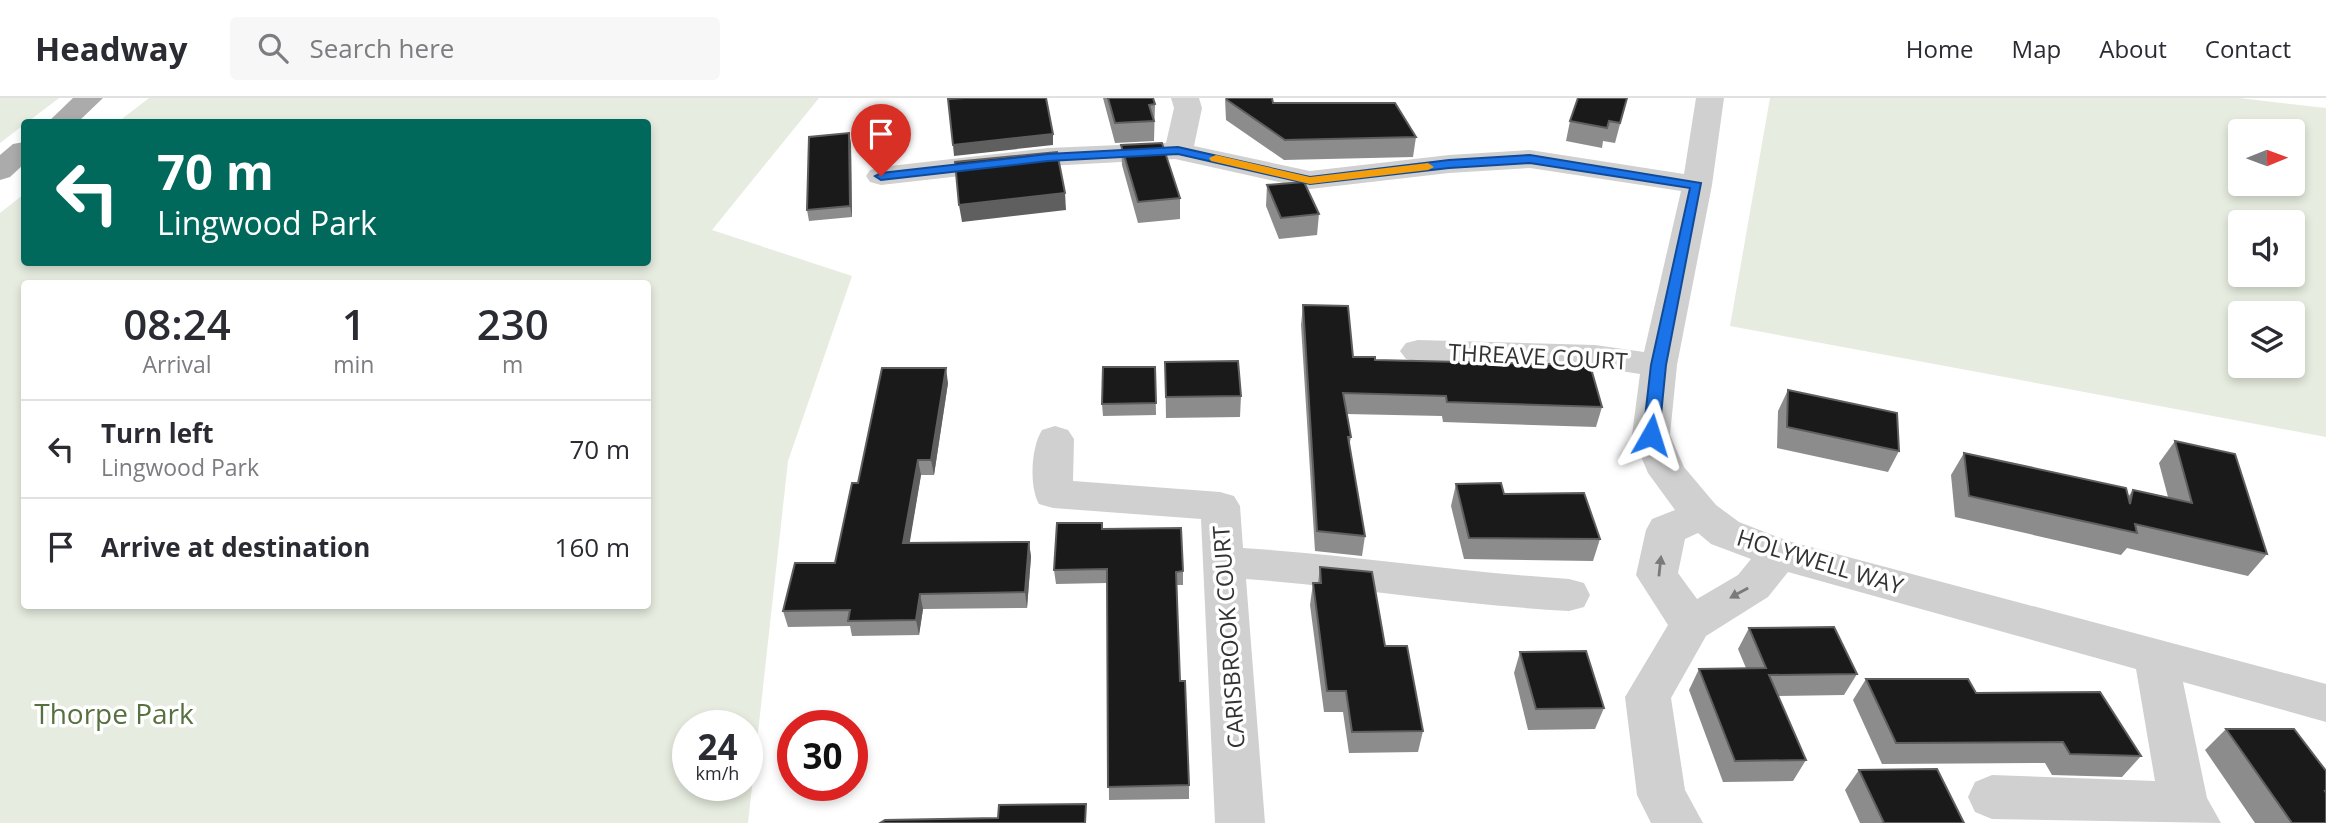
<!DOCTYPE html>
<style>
body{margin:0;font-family:"Open Sans",sans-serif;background:#f7f7f7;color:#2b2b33;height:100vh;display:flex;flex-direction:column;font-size:26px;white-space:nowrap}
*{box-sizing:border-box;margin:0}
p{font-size:23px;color:#7c7c81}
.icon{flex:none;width:38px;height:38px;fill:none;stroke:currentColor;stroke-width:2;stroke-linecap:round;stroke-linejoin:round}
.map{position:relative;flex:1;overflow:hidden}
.sheet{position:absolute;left:21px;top:182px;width:630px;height:329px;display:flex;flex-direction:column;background:#fff;border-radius:7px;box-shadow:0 4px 10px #0003}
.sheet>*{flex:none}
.hud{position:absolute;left:21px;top:21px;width:630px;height:147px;border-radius:7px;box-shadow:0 4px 10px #0003;background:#00695c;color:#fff;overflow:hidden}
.needle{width:46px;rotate:89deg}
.buttons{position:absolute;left:2228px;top:21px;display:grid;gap:14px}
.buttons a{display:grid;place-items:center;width:77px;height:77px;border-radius:7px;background:#fff;box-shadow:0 4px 10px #0003;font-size:35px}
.speed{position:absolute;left:672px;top:612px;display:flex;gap:14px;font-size:35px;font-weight:700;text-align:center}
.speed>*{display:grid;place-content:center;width:91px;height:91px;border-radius:50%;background:#fff;box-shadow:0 4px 10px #0003;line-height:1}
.speed small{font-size:18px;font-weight:400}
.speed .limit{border:10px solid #d22;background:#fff;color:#111}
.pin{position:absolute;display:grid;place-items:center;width:60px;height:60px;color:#fff;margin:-72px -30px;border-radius:50% 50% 50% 0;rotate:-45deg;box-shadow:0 0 7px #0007}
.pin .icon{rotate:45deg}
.me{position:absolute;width:77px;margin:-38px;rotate:6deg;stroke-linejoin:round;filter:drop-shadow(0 0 5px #0008)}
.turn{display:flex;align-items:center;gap:24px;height:147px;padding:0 21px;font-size:32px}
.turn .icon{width:91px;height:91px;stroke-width:2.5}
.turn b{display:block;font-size:49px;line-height:60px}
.eta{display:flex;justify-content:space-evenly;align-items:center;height:119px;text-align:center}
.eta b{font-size:42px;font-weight:600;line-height:49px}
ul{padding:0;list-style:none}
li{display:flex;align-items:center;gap:21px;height:98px;padding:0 21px;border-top:2px solid #e1e1e2}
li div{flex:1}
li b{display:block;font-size:26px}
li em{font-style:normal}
header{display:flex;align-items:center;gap:42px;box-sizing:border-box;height:98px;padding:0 35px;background:#fff;border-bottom:2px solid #e1e1e2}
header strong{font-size:33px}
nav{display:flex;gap:38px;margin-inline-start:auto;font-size:24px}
.search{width:490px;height:63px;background:#f7f7f7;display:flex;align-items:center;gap:18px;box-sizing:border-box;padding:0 24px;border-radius:7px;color:#7c7c81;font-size:26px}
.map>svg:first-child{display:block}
.green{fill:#e6ecdf;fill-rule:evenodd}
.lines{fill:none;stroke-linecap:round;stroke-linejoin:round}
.minor{fill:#d0d0d0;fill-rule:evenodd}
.major{fill:#ababab;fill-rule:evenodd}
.wall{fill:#8c8c8c}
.shaded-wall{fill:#5f5f5f}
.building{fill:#1a1a1a;stroke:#5f5f5f;stroke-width:2}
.oneway{fill:#7a7a7a}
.route{fill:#1a73e8;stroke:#114b97;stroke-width:2}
.slow{fill:#f59e0b}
.labels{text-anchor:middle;stroke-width:7;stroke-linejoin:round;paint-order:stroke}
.street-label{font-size:23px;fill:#333;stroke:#fff}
.near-park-label{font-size:28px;fill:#56703f;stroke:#fff}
</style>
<header>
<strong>Headway</strong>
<div class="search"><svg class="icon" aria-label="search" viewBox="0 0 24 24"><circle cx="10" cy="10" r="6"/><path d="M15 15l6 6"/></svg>Search here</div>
<nav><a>Home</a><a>Map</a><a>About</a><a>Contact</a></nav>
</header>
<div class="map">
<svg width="2326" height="725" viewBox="0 0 2326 725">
<rect width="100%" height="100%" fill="#fff"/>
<g class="green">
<polygon points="0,0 59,0 0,45"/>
<path d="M149 0H819L712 132 852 178 788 363 748 725H0V115L24 96V164H648V24H118ZM24 186H648V508H24ZM688 628H747V688H688Z"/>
<path d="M1770 0H2239L2326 10V339L1730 228ZM2240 33H2292V86H2240ZM2240 124H2292V177H2240ZM2240 215H2292V268H2240Z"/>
</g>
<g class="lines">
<g class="minor">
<path d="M1171 0H1199L1202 10 1194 48 1310 73 1449 57 1530 52 1684 76 1696 0H1724L1712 87 1677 267 1670 337 1684 369 1716 407 1739 424 1788 443 2326 586V624L2183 584 2207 700 2221 725 1992 721 1975 714 1968 699 1975 684 1992 677 2155 683 2136 571 1788 474 1768 499 1706 538 1671 600 1685 692 1703 725H1651L1637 697 1625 599 1668 527 1636 477 1646 432 1652 421 1675 412 1648 375 1632 337 1640 276 1595 269 1418 264 1406 261 1400 253 1406 245 1418 242 1595 247 1644 254 1681 93 1530 70 1449 75 1310 91 1175 61 1048 68 881 87 870 84 866 78 870 72 881 69 1048 50 1166 45 1174 10ZM1698 435 1711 446 1751 461 1738 477 1697 501 1678 475 1685 441Z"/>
<path d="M1055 328 1068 332 1074 341 1073 383 1220 394 1234 398 1240 408 1243 450C1352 457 1460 474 1569 481L1584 485 1590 497 1584 509 1569 513C1460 507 1355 489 1246 481L1265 725H1215L1201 421 1053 410 1039 406C1029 389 1031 349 1042 332Z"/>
</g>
<g class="major">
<polygon points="73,0 103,0 78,24 48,24"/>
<polygon points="24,44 24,66 10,79 0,82 0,57 13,46"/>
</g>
</g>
<g class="wall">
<polygon points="1103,0 1153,0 1155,6 1154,43 1115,45"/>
<polygon points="1225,0 1272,0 1273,5 1416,39 1413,59 1284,62 1226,22"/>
<polygon points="1627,0 1615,45 1603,43 1602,50 1566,43 1570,23"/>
<polygon points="849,35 851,46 852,119 809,123 807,112"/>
<polygon points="1121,47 1180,100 1180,121 1138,125 1122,67"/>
<polygon points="1267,87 1319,116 1317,137 1279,141 1266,108"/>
<polygon points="1303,207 1353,259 1375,262 1602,309 1596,329 1443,324 1442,318 1346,316 1351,339 1349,349 1365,438 1362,458 1315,453 1301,227"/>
<polygon points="1165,264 1241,298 1240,319 1166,320"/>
<polygon points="1155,269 1156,317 1103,318 1102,306"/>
<polygon points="948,285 934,377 921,377 909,445 1029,444 1031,459 1027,510 923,511 919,537 852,538 850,528 788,529 783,513 835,465 858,385"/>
<polygon points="1788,292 1899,353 1888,374 1777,350 1778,313"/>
<polygon points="2175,343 2267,456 2248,478 2127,450 2121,457 1955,419 1951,377 1964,355 2128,399 2133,392 2168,399 2159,365"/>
<polygon points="1456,386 1504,396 1600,441 1593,463 1464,461 1451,408"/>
<polygon points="1103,431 1183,473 1183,487 1177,487 1180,583 1189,687 1189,701 1109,702 1107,485 1056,486 1054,472"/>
<polygon points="1320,469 1385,548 1423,633 1418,654 1349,655 1343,614 1324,614 1310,507 1313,485 1318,485"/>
<polygon points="1749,530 1857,576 1844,597 1778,598 1806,662 1793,683 1723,684 1689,592 1699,571 1746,570 1738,551"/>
<polygon points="1520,554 1604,610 1595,631 1528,632 1514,575"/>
<polygon points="1866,581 1976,595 2141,658 2122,679 2052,677 2045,665 1882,666 1853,602"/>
<polygon points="2226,631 2326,673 2326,725 2255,725 2205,652"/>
<polygon points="1859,672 1964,725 1860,725 1845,692"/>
</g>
<g class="shaded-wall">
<polygon points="849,35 851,46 852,119 850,108"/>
<polygon points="1053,36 1053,47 954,58 953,47"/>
<polygon points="1065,95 1066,112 962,124 959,107"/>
<polygon points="946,270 948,285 934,377 931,362"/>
<polygon points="918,362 921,377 907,461 903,445"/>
<polygon points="1029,444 1031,459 1027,510 1025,494"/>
<polygon points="920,496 923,511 919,537 916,522"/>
</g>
<g class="building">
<polygon points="964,0 1046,0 1053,36 953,47 948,1"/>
<polygon points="1108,0 1153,0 1155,6 1149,7 1154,23 1115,25"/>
<polygon points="1227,0 1272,0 1273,5 1395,5 1416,39 1285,42 1227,2"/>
<polygon points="1578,0 1627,0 1620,25 1609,23 1607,30 1570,23"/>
<polygon points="849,35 850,108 807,112 809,39"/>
<polygon points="1162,45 1180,100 1138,104 1121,47"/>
<polygon points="1057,54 1065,95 959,107 955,64"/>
<polygon points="1304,84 1319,116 1281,120 1267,87"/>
<polygon points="1303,207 1348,208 1353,259 1375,259 1375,262 1590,267 1602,309 1447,304 1446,298 1343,295 1351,339 1348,339 1365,438 1317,433"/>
<polygon points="1238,263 1241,298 1166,299 1165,264"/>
<polygon points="1103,269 1155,269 1156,305 1102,306"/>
<polygon points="882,270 946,270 931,362 918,362 903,445 1029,444 1025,494 920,496 916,522 848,523 850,512 783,513 795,465 835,465 852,385 858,385"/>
<polygon points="1788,292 1897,315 1899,353 1787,329"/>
<polygon points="2175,343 2235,356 2267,456 2135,426 2137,435 1969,398 1964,355 2126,390 2130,406 2133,392 2192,405"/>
<polygon points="1501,385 1504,396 1584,395 1600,441 1469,440 1456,386"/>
<polygon points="1057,425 1102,425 1102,431 1181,430 1183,473 1176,474 1180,583 1185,583 1189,687 1108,689 1107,471 1054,472"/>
<polygon points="1320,469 1372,474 1385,548 1407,548 1423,633 1352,634 1346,593 1327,593 1313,485 1321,485"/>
<polygon points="1834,529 1857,576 1769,577 1806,662 1735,663 1699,571 1766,570 1749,530"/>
<polygon points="1586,553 1604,610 1536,611 1520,554"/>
<polygon points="1866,581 1968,581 1976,595 2100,594 2141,658 2070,656 2063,644 1896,645"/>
<polygon points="2226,631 2294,631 2326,673 2326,693 2325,693 2326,695 2326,725 2292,725"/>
<polygon points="1937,671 1964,725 1884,725 1859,672"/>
<polygon points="1086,706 1085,725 880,725 885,722 998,720 999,707"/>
</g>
<defs><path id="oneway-solid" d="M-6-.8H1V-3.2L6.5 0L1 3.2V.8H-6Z" transform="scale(1.75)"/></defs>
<g class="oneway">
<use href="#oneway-solid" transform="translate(1660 468) rotate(-84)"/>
<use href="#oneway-solid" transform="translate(1739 495) rotate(151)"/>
</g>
<polygon class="route" points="1178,49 1310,79 1449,62 1530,57 1701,85 1666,267 1659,337 1651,343 1643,337 1651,267 1690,90 1530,65 1449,70 1310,86 1178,56 1048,63 881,82 875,78 881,75 1048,56"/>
<polygon class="slow" points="1216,57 1310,79 1428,65 1434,69 1428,72 1310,86 1211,63 1209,60"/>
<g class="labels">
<g class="street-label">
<text transform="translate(1538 259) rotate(3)" y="8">THREAVE COURT</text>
<text transform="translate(1820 464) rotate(17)" y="8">HOLYWELL WAY</text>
<text transform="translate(1229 539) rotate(-94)" y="8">CARISBROOK COURT</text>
</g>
<g class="near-park-label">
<text x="114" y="626">Thorpe Park</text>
</g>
</g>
</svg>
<div class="buttons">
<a><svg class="needle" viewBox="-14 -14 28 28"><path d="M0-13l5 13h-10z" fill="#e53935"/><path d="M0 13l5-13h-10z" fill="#7c7c81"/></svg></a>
<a><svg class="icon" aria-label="sound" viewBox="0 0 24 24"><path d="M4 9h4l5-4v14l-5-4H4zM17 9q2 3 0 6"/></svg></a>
<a><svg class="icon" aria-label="layers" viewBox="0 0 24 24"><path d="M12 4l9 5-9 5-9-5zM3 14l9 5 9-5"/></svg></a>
</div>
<div class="speed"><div>24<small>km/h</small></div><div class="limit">30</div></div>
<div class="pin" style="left:881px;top:78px;background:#d93025"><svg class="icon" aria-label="arrive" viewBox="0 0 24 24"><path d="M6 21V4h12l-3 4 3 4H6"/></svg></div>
<svg class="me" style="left:1651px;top:337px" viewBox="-20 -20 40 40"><path d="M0-17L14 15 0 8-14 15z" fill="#1a73e8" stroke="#fff" stroke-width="4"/></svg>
<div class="hud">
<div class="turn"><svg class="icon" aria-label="left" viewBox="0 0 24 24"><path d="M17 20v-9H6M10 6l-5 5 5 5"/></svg><div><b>70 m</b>Lingwood Park</div></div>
</div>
<section class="sheet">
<div class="eta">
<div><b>08:24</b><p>Arrival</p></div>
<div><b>1</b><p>min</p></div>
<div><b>230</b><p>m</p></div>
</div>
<ul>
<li><svg class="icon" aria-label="left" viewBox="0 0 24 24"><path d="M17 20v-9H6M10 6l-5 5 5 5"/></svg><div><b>Turn left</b><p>Lingwood Park</p></div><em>70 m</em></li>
<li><svg class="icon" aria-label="arrive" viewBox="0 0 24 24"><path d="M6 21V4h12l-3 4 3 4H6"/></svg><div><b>Arrive at destination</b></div><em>160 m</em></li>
</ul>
</section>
</div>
